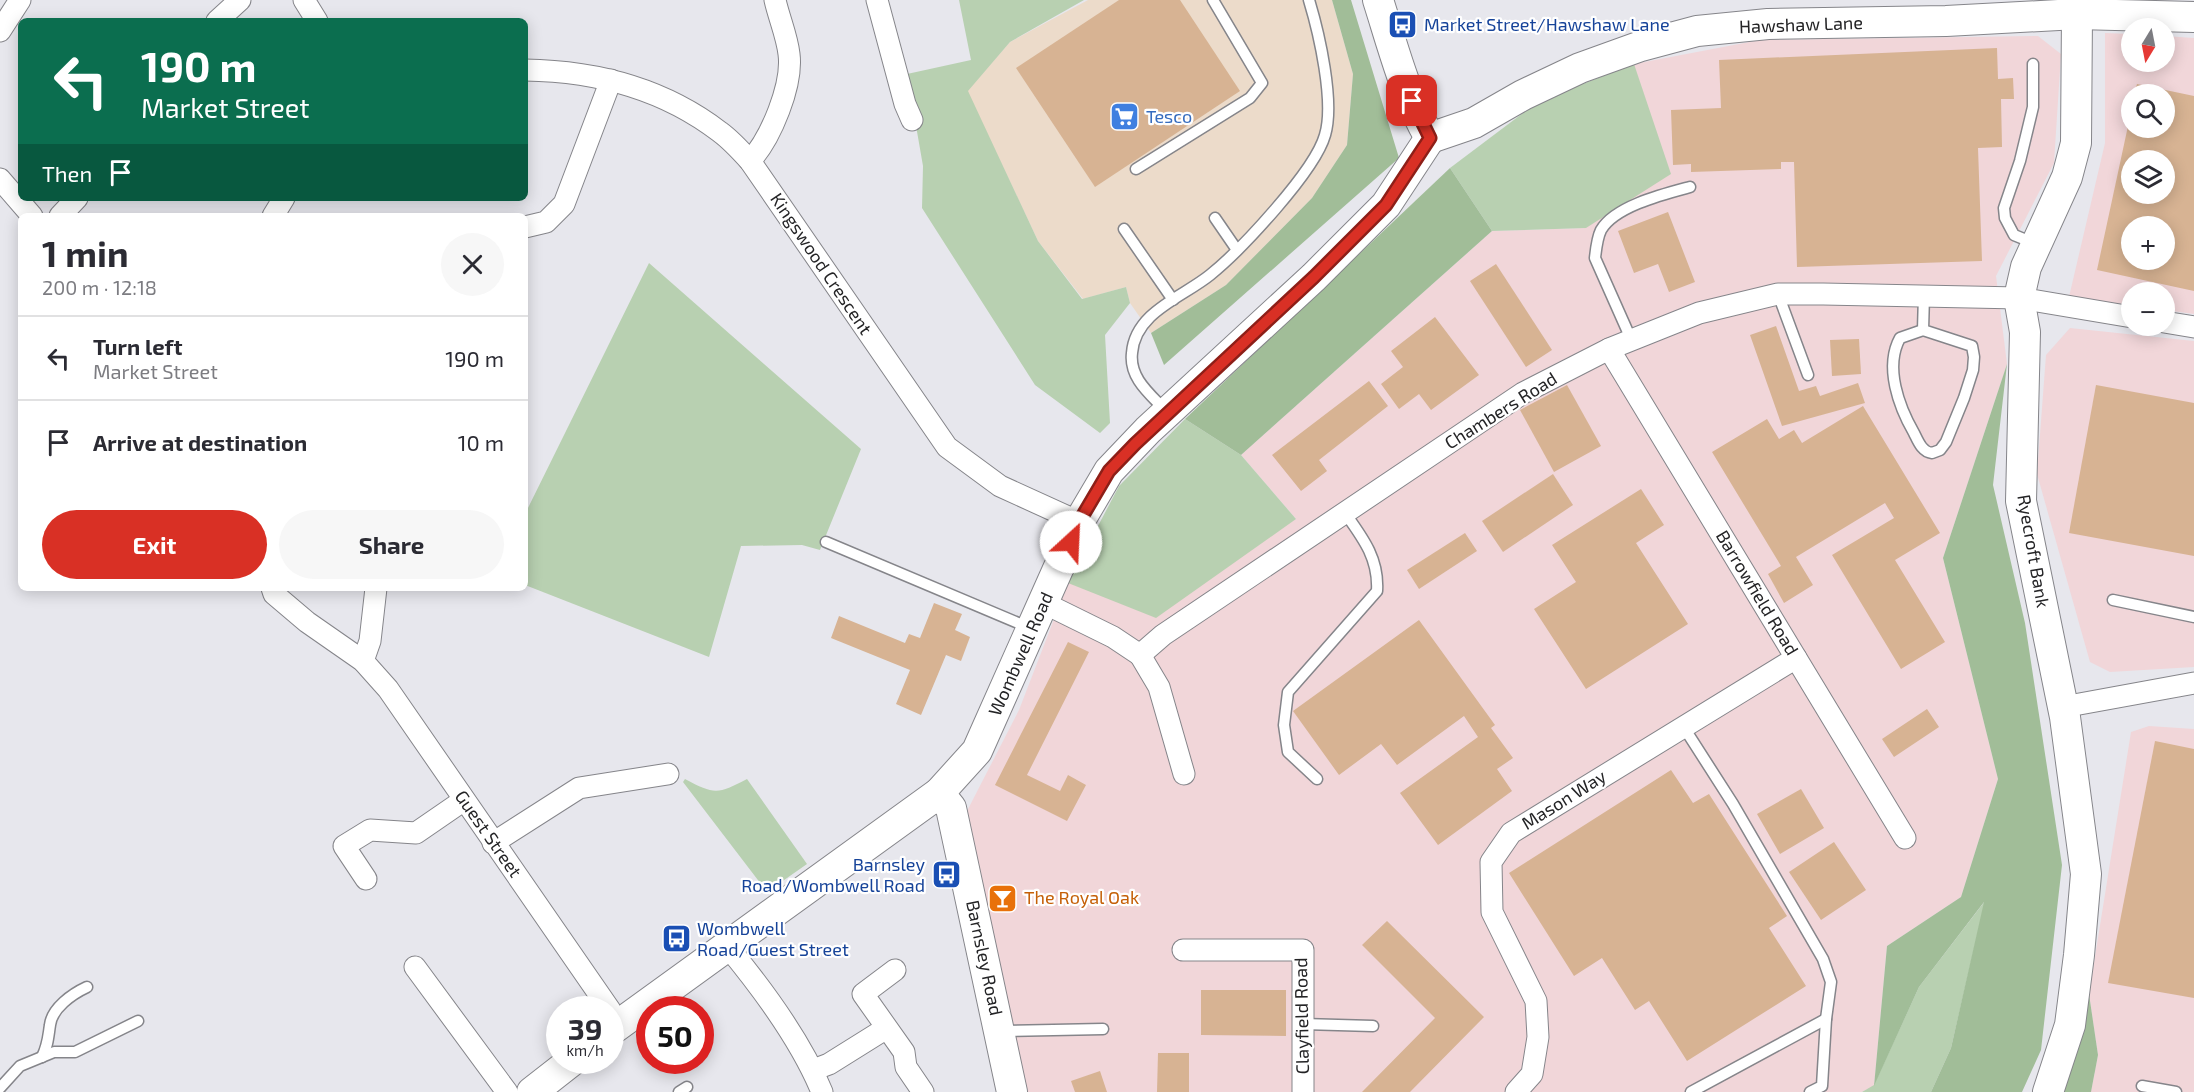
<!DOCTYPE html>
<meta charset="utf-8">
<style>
body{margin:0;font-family:"Exo 2",sans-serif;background:#f7f7f7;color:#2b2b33;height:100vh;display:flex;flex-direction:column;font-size:22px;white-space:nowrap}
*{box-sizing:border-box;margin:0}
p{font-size:20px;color:#7c7c81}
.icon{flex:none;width:33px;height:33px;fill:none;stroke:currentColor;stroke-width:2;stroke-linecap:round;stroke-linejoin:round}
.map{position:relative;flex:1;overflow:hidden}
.side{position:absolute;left:18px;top:213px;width:510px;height:378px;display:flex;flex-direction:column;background:#fff;border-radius:9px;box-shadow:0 3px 15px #0003}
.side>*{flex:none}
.guide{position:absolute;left:18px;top:18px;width:510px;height:183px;border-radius:9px;box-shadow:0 3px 15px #0003;background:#0b6e4f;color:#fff;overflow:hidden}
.needle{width:39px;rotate:190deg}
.tools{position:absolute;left:2121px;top:18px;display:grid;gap:12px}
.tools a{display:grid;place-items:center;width:54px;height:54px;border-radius:50%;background:#fff;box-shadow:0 3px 15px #0003;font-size:30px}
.speed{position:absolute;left:546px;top:996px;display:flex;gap:12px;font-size:30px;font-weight:700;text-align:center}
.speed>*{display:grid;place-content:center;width:78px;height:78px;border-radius:50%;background:#fff;box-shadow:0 3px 15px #0003;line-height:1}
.speed small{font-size:15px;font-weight:400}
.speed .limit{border:9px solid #d22;background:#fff;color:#111}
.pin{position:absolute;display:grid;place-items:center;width:51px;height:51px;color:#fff;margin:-26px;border-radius:12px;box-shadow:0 3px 9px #0006}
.me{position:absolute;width:66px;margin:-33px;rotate:25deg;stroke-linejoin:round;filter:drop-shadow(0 0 4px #0008)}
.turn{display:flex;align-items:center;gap:21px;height:126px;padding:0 24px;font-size:27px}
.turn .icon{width:78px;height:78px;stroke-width:2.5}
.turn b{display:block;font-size:42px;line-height:51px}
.then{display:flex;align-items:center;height:57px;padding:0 24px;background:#0003;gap:12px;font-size:22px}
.round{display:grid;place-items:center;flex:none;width:63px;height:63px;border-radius:32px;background:#f7f7f7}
.summary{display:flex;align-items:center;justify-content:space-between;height:102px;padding:0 24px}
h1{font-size:36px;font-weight:700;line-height:45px}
.primary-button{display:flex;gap:12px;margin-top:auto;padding:12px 24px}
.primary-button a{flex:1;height:69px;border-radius:36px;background:#d93025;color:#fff;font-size:24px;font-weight:700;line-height:69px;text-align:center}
.primary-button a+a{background:#f7f7f7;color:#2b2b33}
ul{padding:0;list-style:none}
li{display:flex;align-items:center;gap:18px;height:84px;padding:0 24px;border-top:2px solid #e1e1e2}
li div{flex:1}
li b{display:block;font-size:22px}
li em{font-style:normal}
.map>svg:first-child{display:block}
.commercial{fill:#ecdbca}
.industrial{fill:#f1d6d9;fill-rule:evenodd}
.green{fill:#b8d0b1}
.forest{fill:#a1bd98}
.building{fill:#d7b393;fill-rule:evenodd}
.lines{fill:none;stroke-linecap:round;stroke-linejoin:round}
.lane-casing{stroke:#85858a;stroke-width:13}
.street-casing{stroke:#85858a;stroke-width:23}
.secondary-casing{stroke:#85858a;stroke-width:32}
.lane{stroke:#fff;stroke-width:10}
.street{stroke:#fff;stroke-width:21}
.secondary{stroke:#fff;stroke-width:30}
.route-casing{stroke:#8d1f18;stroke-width:15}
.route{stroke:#d93025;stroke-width:10}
.labels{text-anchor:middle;stroke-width:4.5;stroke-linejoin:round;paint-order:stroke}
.transit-label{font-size:18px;fill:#164399;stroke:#fff;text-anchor:start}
.street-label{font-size:18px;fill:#242426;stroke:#fff}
.shop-label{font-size:18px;fill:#366cbe;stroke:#fff;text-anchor:start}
.food-label{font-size:18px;fill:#c56008;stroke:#fff;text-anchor:start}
</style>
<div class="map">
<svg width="2194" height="1092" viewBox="0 0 2194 1092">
<rect width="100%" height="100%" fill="#e7e7ed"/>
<polygon class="commercial" points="1088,0 1332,0 1353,74 1347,145 1312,198 1226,285 1151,333 1130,303 1126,287 1083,299 1038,241 967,91 1010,42"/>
<g class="industrial">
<path d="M2105 33 2131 34 2132 62H2164L2165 36 2194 38V314L2165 310 2164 292H2132L2131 305 2069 297 2105 143ZM2132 94H2164V128H2132ZM2132 160H2164V194H2132ZM2132 226H2164V260H2132Z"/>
<polygon points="2038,36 2061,54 2054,163 1996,276 2007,364 1943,558 1998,779 1961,897 1887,946 1874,1086 1862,1092 1027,1092 966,813 1019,710 1068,583 1296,519 1241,455 1492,231 1586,228 1634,64 1760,40"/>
<polygon points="2070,328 2194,341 2194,667 2110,672 2090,662 2037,474 2046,355"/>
<polygon points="2149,726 2194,729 2194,1092 2091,1092 2098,1055 2089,994 2131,732"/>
</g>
<g class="green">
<polygon points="959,0 1084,0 1010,42 968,91 1038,241 1082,299 1126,287 1130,303 1105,335 1110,423 1100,433 1035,385 922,208 923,166 907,74 971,60"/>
<polygon points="1634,64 1671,174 1586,228 1492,231 1450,168 1539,101"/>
<polygon points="649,263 861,449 820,550 802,545 741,546 709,657 525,585 525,514"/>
<polygon points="1185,419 1241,455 1296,519 1156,618 1068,583 1119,486"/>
<path d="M685 779C715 795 718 794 747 779L807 864 767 892 683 782Z"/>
<polygon points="1985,901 1951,1048 1931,1092 1862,1092 1874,1085 1919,987"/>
</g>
<g class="forest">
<polygon points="1332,0 1351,0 1399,158 1164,365 1151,333 1226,285 1312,198 1347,145 1353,74"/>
<polygon points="1450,168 1492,231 1241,455 1185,419"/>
<polygon points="2007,364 1993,485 2025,623 2062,865 2041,1050 2022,1092 1931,1092 1951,1048 1984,902 1919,987 1874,1086 1887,946 1961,897 1998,779 1943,558"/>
<polygon points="2089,994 2098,1055 2091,1092 2063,1092"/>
</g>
<g class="building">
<polygon points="1119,0 1180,0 1240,91 1095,187 1016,68"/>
<polygon points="1997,48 1998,79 2013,78 2014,99 2001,99 2002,147 1978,148 1982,261 1797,267 1794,162 1781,162 1781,169 1691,172 1691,164 1673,165 1671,110 1721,108 1719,60"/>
<path d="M2137 84 2194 96V291L2097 270 2131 112 2132 128H2164V94H2134ZM2132 160H2164V194H2132ZM2132 226H2164V260H2132Z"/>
<polygon points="1668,212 1695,282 1669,292 1658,264 1634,273 1618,231"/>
<polygon points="1496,264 1552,350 1526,367 1470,281"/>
<polygon points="1435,317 1479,375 1431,410 1419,394 1399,409 1381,384 1403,367 1391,351"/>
<polygon points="1776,326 1799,391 1816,386 1820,396 1858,383 1865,403 1782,426 1750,335"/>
<polygon points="1859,339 1861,374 1832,376 1830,340"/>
<polygon points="1369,381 1388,406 1319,460 1327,471 1301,491 1272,455"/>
<polygon points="1567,385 1601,446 1554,472 1520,410"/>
<polygon points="2096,385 2194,403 2194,556 2069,533"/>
<polygon points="1863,406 1940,533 1895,560 1945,642 1901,669 1832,555 1894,518 1885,503 1796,557 1813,585 1784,603 1768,574 1781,566 1712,452 1767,419 1779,439 1794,430 1802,443"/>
<polygon points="1553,474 1573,505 1503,552 1482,521"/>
<polygon points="1641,489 1664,525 1636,543 1688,624 1586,689 1534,609 1576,582 1552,545"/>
<polygon points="1465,533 1477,551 1419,589 1407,570"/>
<polygon points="934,603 962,614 955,630 970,637 961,661 946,655 921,715 896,704 910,670 831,638 839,616 905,643 909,634 920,638"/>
<polygon points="1419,620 1495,725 1491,728 1513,758 1497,769 1512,791 1438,845 1400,793 1478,737 1464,716 1397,765 1381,744 1339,775 1293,711"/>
<polygon points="1068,642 1089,652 1027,775 1060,791 1068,775 1086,785 1067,821 995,785"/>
<polygon points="1927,709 1939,727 1894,757 1882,739"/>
<polygon points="2155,741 2194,749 2194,998 2108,983"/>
<polygon points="1671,770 1693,803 1709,794 1787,916 1769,928 1806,986 1687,1061 1649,1001 1635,1010 1602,958 1574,976 1509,873"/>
<polygon points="1801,789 1824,828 1780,854 1757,814"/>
<polygon points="1834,842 1866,890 1821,920 1789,872"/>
<polygon points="1387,921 1484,1017 1410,1092 1362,1092 1435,1018 1362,945"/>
<polygon points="1201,990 1286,990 1286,1036 1201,1035"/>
<polygon points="1158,1053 1189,1053 1189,1092 1157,1092"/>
<polygon points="1100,1071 1107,1092 1075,1092 1071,1081"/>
</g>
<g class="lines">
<defs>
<g id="lane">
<polyline points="2033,64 2033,107 2020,161 2004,208 2005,218 2014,235 2036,244"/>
<polyline points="1136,169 1250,98 1262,83 1213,0"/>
<polyline points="1215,218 1237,250"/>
<polyline points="1124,229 1173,300"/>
<polyline points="1778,294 1808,375"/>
<path d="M1923 330 1972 346 1974 357 1973 370 1964 398 1946 442 1940 450 1932 453C1922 452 1918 441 1914 433 1899 407 1884 367 1900 338L1923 330 1924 295"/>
<path d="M1631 339 1595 258C1596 249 1597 238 1601 230 1615 206 1664 194 1690 187"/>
<path d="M1165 410C1150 394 1129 378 1132 353 1135 312 1183 297 1210 275 1241 250 1315 171 1325 135 1335 102 1319 33 1309 0"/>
<polyline points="826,542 1030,628"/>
<polyline points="2113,600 2194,617"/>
<polyline points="1683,726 1733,804 1823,959 1831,982 1826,1019 1822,1086 1810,1092"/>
<path d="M1317 779 1288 752 1284 725 1288 692 1377 591C1379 559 1363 538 1345 513"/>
<polyline points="1303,1024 1373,1026"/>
<polyline points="1002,1031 1103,1029"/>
<path d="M42 1057C48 1045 48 1038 50 1025 52 1008 72 994 87 987"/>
<polyline points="2142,1086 2176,1092"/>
<polyline points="0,1088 20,1066 54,1052 75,1052 138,1021"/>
<polyline points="679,1092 687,1087"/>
<polyline points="1691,1092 1826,1019"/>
</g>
<g id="street">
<polyline points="304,0 317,21"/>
<polyline points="877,0 905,104 912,120"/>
<polyline points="217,21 240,0"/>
<polyline points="0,31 20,0"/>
<path d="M525 70C595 71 664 89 720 132 731 140 741 151 750 161L947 447 1000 486 1079 522"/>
<path d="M750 161C771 138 793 85 789 54 787 36 779 18 775 0"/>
<polyline points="0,179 32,216"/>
<polyline points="60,216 77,198"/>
<polyline points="273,216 284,198"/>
<polyline points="525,227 546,222 564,204 611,80"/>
<polyline points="2164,322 2194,327"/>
<polyline points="1609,349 1905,838"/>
<polyline points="272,588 274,594 307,622 363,661 388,689 610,1010"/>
<polyline points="1044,603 1113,637 1140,655 1163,635 1523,393 1609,349 1699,313 1778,294 1823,294 2019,298 2132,317"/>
<polyline points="1140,655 1159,687 1184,774"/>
<polyline points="363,661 370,641 376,588"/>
<polyline points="2063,707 2194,683"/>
<polyline points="493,843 579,788 668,774"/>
<polyline points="366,879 344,846 370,830 416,833 464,800"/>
<path d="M727 946C761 987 802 1043 822 1092"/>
<polyline points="1183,950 1303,950 1303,1092"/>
<polyline points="415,967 507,1092"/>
<polyline points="895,970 863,994 904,1052 906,1067 923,1092"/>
<polyline points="813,1070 829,1064 885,1029"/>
<polyline points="1516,1092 1532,1074 1538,1037 1536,1001 1492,912 1491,862 1511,833 1796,658"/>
</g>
<g id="secondary">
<path d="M1378 0C1393 47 1405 95 1430 138"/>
<polyline points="1430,138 1474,123 1523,95 1580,68 1641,46 1697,31 1768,24 1946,21 2077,14 2194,17"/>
<polyline points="939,793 951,808 1012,1092"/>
<polyline points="610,1031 939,793 977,751 1079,522 1109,471 1148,430 1314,277 1386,205 1430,138"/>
<polyline points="532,1092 573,1060"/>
<polyline points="2048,1092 2070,1025 2079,955 2086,874 2065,717 2021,501 2025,332 2019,298 2026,267 2067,177 2076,143 2077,14"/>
</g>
</defs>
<use href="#lane" class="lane-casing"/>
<use href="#street" class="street-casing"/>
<use href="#secondary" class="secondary-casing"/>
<use href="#lane" class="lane"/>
<use href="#street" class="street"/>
<use href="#secondary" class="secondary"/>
</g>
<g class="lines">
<defs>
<polyline id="route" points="1071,542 1079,522 1109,471 1135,444 1314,277 1386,205 1430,138 1412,101"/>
</defs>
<use href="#route" class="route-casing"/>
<use href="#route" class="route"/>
</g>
<defs>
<symbol id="bus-square" viewBox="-11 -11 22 22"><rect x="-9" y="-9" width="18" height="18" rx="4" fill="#1a4fb4" stroke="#fff"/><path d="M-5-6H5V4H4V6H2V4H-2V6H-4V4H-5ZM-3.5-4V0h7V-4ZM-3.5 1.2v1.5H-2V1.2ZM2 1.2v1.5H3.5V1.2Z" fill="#fff"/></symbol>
<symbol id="supermarket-square" viewBox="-11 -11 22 22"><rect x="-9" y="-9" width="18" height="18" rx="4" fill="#3f7fe0" stroke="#fff"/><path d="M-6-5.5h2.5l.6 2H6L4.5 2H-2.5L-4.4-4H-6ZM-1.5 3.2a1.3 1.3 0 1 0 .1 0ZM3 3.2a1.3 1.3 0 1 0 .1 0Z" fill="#fff"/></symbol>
<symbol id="bar-square" viewBox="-11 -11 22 22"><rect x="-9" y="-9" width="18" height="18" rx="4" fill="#e8710a" stroke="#fff"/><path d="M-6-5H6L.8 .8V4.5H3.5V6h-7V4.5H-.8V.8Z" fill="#fff"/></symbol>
</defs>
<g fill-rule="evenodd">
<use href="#bus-square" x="1386" y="8" width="33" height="33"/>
<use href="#supermarket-square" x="1108" y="100" width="33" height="33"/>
<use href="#bus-square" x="930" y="858" width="33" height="33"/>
<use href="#bar-square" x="986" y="882" width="33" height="33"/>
<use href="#bus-square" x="660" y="922" width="33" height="33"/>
</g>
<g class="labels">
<g class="transit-label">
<text x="1424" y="31">Market Street/Hawshaw Lane</text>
<text x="925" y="871" text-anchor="end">Barnsley<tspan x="925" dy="21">Road/Wombwell Road</tspan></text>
<text x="697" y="935">Wombwell<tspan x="697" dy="21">Road/Guest Street</tspan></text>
</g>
<g class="street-label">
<text transform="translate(1801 25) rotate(-2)" y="6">Hawshaw Lane</text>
<text transform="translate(821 264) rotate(56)" y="6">Kingswood Crescent</text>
<text transform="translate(1501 411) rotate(-32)" y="6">Chambers Road</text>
<text transform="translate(2033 551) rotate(80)" y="6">Ryecroft Bank</text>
<text transform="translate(1757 593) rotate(59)" y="6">Barrowfield Road</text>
<text transform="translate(1021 654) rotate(-66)" y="6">Wombwell Road</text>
<text transform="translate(1564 800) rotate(-32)" y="6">Mason Way</text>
<text transform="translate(488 834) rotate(55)" y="6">Guest Street</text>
<text transform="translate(984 958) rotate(78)" y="6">Barnsley Road</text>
<text transform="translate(1302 1016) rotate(-91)" y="6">Clayfield Road</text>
</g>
<g class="shop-label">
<text x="1146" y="123">Tesco</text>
</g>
<g class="food-label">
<text x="1024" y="904">The Royal Oak</text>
</g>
</g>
</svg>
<div class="tools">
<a><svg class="needle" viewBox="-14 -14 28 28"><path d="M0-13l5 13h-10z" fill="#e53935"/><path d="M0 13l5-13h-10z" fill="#7c7c81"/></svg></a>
<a><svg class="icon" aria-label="search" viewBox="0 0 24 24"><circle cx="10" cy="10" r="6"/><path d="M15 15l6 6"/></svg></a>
<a><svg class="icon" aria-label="layers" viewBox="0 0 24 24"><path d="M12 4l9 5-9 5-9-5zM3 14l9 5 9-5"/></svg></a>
<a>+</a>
<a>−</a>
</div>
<div class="speed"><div>39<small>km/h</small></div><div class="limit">50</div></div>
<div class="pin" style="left:1412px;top:101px;background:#d93025"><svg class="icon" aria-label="arrive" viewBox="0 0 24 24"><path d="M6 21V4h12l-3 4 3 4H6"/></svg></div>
<svg class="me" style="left:1071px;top:542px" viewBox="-20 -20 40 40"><circle r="19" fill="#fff"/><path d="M0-13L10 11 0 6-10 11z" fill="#d93025"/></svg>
<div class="guide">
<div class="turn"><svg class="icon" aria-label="left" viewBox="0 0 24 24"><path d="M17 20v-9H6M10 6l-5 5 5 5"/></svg><div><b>190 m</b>Market Street</div></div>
<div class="then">Then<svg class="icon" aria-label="arrive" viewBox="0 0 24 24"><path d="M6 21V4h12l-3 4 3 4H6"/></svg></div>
</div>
<section class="side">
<div class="summary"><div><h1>1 min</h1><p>200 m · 12:18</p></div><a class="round"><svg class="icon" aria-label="close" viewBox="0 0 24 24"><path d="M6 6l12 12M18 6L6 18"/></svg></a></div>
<ul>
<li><svg class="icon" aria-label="left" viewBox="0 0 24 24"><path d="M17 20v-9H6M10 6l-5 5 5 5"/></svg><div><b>Turn left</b><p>Market Street</p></div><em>190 m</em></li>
<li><svg class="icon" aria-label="arrive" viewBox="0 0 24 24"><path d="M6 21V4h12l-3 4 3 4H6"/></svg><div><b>Arrive at destination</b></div><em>10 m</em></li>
</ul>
<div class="primary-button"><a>Exit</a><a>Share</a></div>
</section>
</div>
